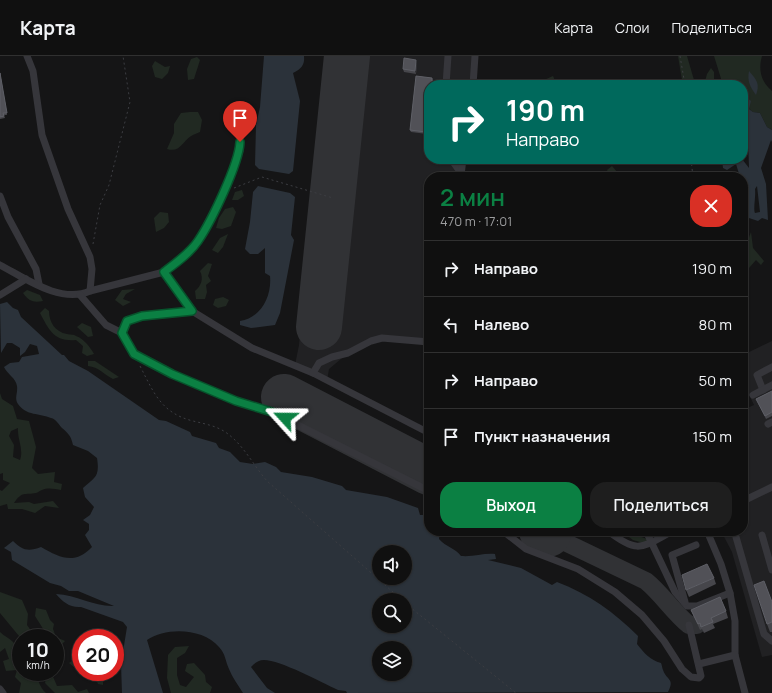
<!DOCTYPE html>
<html lang="ru">
<meta charset="utf-8">
<style>
body{margin:0;font-family:Manrope,sans-serif;background:#1e1e1e;color:#f1f3f6;height:100vh;display:flex;flex-direction:column;font-size:15px;white-space:nowrap}
*{box-sizing:border-box;margin:0}
p{font-size:13px;color:#9c9d9f}
.icon{flex:none;width:22px;height:22px;fill:none;stroke:currentColor;stroke-width:2;stroke-linecap:round;stroke-linejoin:round}
.map{position:relative;flex:1;overflow:hidden}
.drawer{position:absolute;left:424px;top:116px;width:324px;height:364px;display:flex;flex-direction:column;background:#101010;border-radius:16px;box-shadow:0 1px 3px #0004,0 0 0 1px #303030}
.drawer>*{flex:none}
.hud{position:absolute;left:424px;top:24px;width:324px;height:84px;border-radius:16px;box-shadow:0 1px 3px #0004,0 0 0 1px #303030;background:#00695c;color:#fff;overflow:hidden}
.tools{position:absolute;left:372px;top:489px;display:grid;gap:8px}
.tools a{display:grid;place-items:center;width:40px;height:40px;border-radius:50%;background:#101010;box-shadow:0 1px 3px #0004,0 0 0 1px #303030;font-size:20px}
.speed{position:absolute;left:12px;top:573px;display:flex;gap:8px;font-size:20px;font-weight:700;text-align:center}
.speed>*{display:grid;place-content:center;width:52px;height:52px;border-radius:50%;background:#101010;box-shadow:0 1px 3px #0004,0 0 0 1px #303030;line-height:1}
.speed small{font-size:10px;font-weight:400}
.speed .limit{border:6px solid #d22;background:#fff;color:#111}
.pin{position:absolute;display:grid;place-items:center;width:34px;height:34px;color:#fff;margin:-41px -17px;border-radius:50% 50% 50% 0;rotate:-45deg;box-shadow:0 0 4px #0007}
.pin .icon{rotate:45deg}
.me{position:absolute;width:44px;margin:-22px;rotate:294deg;stroke-linejoin:round;filter:drop-shadow(0 0 3px #0008)}
.turn{display:flex;align-items:center;gap:14px;height:84px;padding:0 16px;font-size:18px}
.turn .icon{width:52px;height:52px;stroke-width:2.5}
.turn b{display:block;font-size:28px;line-height:34px}
.round{display:grid;place-items:center;flex:none;width:42px;height:42px;border-radius:16px;background:#1e1e1e}
.head{display:flex;align-items:center;justify-content:space-between;height:68px;padding:0 16px}
h1{font-size:24px;font-weight:600;line-height:30px;color:#0b8043}
.primary-button{display:flex;gap:8px;margin-top:auto;padding:8px 16px}
.primary-button a{flex:1;height:46px;border-radius:16px;background:#0b8043;color:#fff;font-size:16px;font-weight:600;line-height:46px;text-align:center}
.primary-button a+a{background:#1e1e1e;color:#f1f3f6}
ul{padding:0;list-style:none}
li{display:flex;align-items:center;gap:12px;height:56px;padding:0 16px;border-top:1px solid #303030}
li div{flex:1}
li b{display:block;font-size:15px}
li em{font-style:normal}
header{display:flex;align-items:center;gap:24px;box-sizing:border-box;height:56px;padding:0 20px;background:#101010;border-bottom:1px solid #303030}
header strong{font-size:19px}
nav{display:flex;gap:22px;margin-inline-start:auto;font-size:14px}
.map>svg:first-child{display:block}
.built{fill:#212123}
.green{fill:#212922;fill-rule:evenodd}
.water{fill:#2b323a;fill-rule:evenodd}
.lines{fill:none;stroke-linecap:round;stroke-linejoin:round}
.taxiway{stroke:#313235;stroke-width:18}
.runway{stroke:#313235;stroke-width:46}
.path{stroke:#3c3d42;stroke-width:1;stroke-dasharray:2 3;stroke-linecap:butt}
.minor{stroke:#36363b;stroke-width:7}
.wall{fill:#46464b}
.shaded-wall{fill:#2e2e31}
.building{fill:#515157;stroke:#5e5f66}
.route-casing{stroke:#07532c;stroke-width:10}
.route{stroke:#0b8043;stroke-width:7}
</style>
<header>
<strong>Карта</strong>
<nav><a>Карта</a><a>Слои</a><a>Поделиться</a></nav>
</header>
<div class="map">
<svg width="772" height="637" viewBox="0 0 772 637">
<rect width="100%" height="100%" fill="#151516"/>
<g class="built">
<polygon points="328,0 474,0 471,29 429,29 429,103 464,103 461,121 429,121 429,285 382,282 348,297 329,313 327,324 295,309 299,289"/>
<polygon points="772,285 772,599 762,601 732,496 721,475 743,475 743,354 754,349 743,326 743,299"/>
</g>
<g class="green">
<polygon points="678,0 687,0 694,24 685,27 682,24"/>
<path d="M714 0H762C758 14 761 26 772 35V74L767 71 760 57 753 56 749 53 743 29H723Z"/>
<polygon points="197,1 200,4 194,23 188,24 187,13 191,3"/>
<polygon points="155,5 165,11 170,10 168,17 162,23 155,21 152,10"/>
<polygon points="711,12 714,16 714,29 704,29 707,18"/>
<polygon points="553,20 557,29 540,29 544,24"/>
<path d="M190 56H198L202 64 200 76C198 77 194 78 191 80 182 86 180 97 167 93L174 77V68L181 57Z"/>
<polygon points="612,110 618,117 618,121 610,121 607,114"/>
<polygon points="242,134 244,140 238,144 232,144 235,136"/>
<polygon points="233,151 236,156 231,170 222,173 216,172 219,162 225,153"/>
<polygon points="160,156 168,157 169,166 164,172 156,176 154,162"/>
<polygon points="745,174 745,185 747,187 751,176 753,192 764,205 761,209 756,204 749,212 743,208 743,176"/>
<polygon points="228,178 223,191 218,197 212,194 220,182"/>
<path d="M208 207 212 208 208 220 211 225 206 229 207 236 205 243H196L195 235C201 230 204 223 200 215Z"/>
<polygon points="135,233 126,238 123,243 131,246 123,250 115,244 122,234"/>
<path d="M27 234 40 239 43 245C33 247 29 245 23 237Z"/>
<polygon points="223,241 229,244 226,250 218,252 213,249 215,243"/>
<path d="M45 252 49 255C49 266 55 276 67 278 70 279 74 278 76 280 84 283 90 291 94 298L87 300 82 297 83 290 76 284C54 286 49 274 40 257Z"/>
<polygon points="82,267 91,271 93,280 88,281 77,271"/>
<path d="M88 305H95L119 321 113 323C103 318 99 311 88 310Z"/>
<path d="M0 337 2 343 13 350 17 363 29 365 36 391 32 412 38 418 55 416 54 426 62 428 61 434C55 433 48 431 42 434 39 435 39 436 36 437 25 439 22 435 14 447L29 446 34 448 53 445 59 452 45 450 35 457 22 453H8L7 448 0 450V434L2 435 10 427 3 424V417L0 418ZM18 372C17 383 24 393 20 404L13 401 14 389 9 380 11 375Z"/>
<polygon points="621,475 637,475 636,479 647,483 647,488 633,484"/>
<polygon points="0,536 22,544 28,558 27,569 36,582 22,582 19,580 0,557"/>
<polygon points="36,552 46,554 50,564 54,568 53,573 56,581 65,585 62,588 55,589 55,582 47,582 47,579 35,560"/>
<path d="M0 576C4 580 9 582 13 586 17 590 21 610 21 616H34C39 624 39 631 46 637H19L21 627 15 621 17 614 6 615 3 605 9 603 5 592 0 596Z"/>
<polygon points="189,590 185,597 177,602 177,619 180,629 186,631 194,621 185,615 187,608 194,607 205,619 206,626 212,631 210,637 171,637 167,622 168,599 175,591"/>
<polygon points="81,593 81,616 103,616 103,629 98,628 95,621 86,621 69,607 75,603 75,597"/>
<polygon points="43,616 51,616 57,630 72,629 78,636 87,633 89,637 55,637 45,627 46,621"/>
</g>
<g class="water">
<path d="M264 0H304C305 9 301 13 293 17L300 45 293 115 289 118 259 113 255 109 256 69 260 51Z"/>
<path d="M749 15C757 24 760 28 756 39 750 31 747 25 749 15Z"/>
<path d="M743 32 745 40 751 45 749 53 753 56 760 57 767 71 772 74V86L771 84 761 112 766 128 768 164 762 162 758 165 743 160V121H740L736 108 727 114 723 112 722 103H742L749 112 748 81 743 80ZM757 130 760 156 755 157C753 153 756 141 755 133Z"/>
<path d="M258 130 290 137 295 141 291 179 294 184 280 257 275 269 251 272 240 269V265C261 262 272 240 270 220L265 217V192L258 198H250L245 193 250 166 253 136Z"/>
<path d="M7 246 13 252 18 254 21 261 62 299H64L69 305 88 315 159 364 166 365 190 376 192 380 216 387 219 392 230 396 240 406 253 408 265 406 276 411 281 416 312 421 342 430 346 434 387 441 418 452 420 459H429V475H440L439 483C446 491 455 492 461 500 474 501 483 497 495 498L496 503 488 504 521 512 552 529 557 526C589 538 614 556 638 580L637 588C644 597 650 604 661 607 662 609 662 612 663 614 667 625 675 622 668 636L347 637 346 635 338 634C321 626 280 604 264 604 258 604 255 607 251 611L267 632 275 637H243C238 629 232 621 229 613 225 604 226 599 219 591 203 572 166 571 147 584L163 637H122L121 608 127 571 123 566 81 551C70 552 63 546 56 538 77 539 95 551 114 550L78 535H69L61 530 50 527 12 504 11 496 4 492 13 485C22 494 28 496 41 491 60 502 75 509 92 491L85 479 89 474V468L83 464 90 459 94 451 85 441 83 432C95 421 100 421 97 402L88 395 73 389C71 380 69 378 62 372 59 369 56 363 51 362 40 357 26 360 18 348 14 342 18 337 17 330 16 322 7 318 4 311L10 307 19 306 22 301 39 298 37 290 30 288 25 296 20 300V292L12 287H7L1 297 0 248ZM379 496H405V522H379ZM379 544H405V570H379ZM379 592H405V618H379Z"/>
</g>
<g class="lines">
<path class="taxiway" d="M548 478 646 525C662 538 673 556 689 569H697"/>
<g class="runway">
<polyline points="319,271 347,0"/>
<polyline points="284,341 429,416"/>
<polyline points="542,475 548,478"/>
</g>
<g class="path">
<polyline points="680,0 685,29"/>
<polyline points="691,103 693,121"/>
<polyline points="234,132 262,121 333,142"/>
<polyline points="93,188 100,149 109,129 130,46 123,0"/>
<path d="M140 310C154 337 161 357 193 365 205 368 218 370 228 378 244 390 254 410 267 425L402 544"/>
<polyline points="405,547 516,637"/>
</g>
<g class="minor">
<polyline points="27,0 33,15 42,79 68,153 90,201 92,213 90,235"/>
<polyline points="446,29 448,0"/>
<polyline points="473,29 475,0"/>
<polyline points="451,103 461,117 467,121"/>
<polyline points="461,119 463,103"/>
<polyline points="0,140 8,161 36,213 39,228"/>
<path d="M0 209C25 222 60 248 90 235L164 216 188 196 198 185 223 138 240 95V78"/>
<polyline points="164,216 192,255"/>
<polyline points="0,239 26,223"/>
<polyline points="80,239 106,269 122,277 134,299 173,318 236,345 272,356 429,435"/>
<polyline points="122,277 127,265 142,260 192,255 252,292 313,317 429,377"/>
<polyline points="313,317 319,307 332,301 348,297 371,285 382,282 429,286"/>
<polyline points="763,334 757,319 772,311"/>
<polyline points="753,339 772,329"/>
<polyline points="768,368 772,366"/>
<polyline points="743,445 772,431"/>
<polyline points="503,475 526,493 578,513 615,536 642,559 664,585 682,613 691,621 699,622 701,620 689,569"/>
<path d="M608 475C639 499 642 491 673 475"/>
<polyline points="646,475 675,536 687,550 697,550 730,537"/>
<polyline points="707,475 721,508 730,537 735,565 735,599 745,637"/>
<polyline points="762,479 772,514"/>
<polyline points="736,481 764,578 772,585"/>
<polyline points="685,546 672,499 696,489"/>
<polyline points="699,608 735,599"/>
<polyline points="0,633 3,637"/>
</g>
</g>
<g class="wall">
<polygon points="417,7 416,18 404,16 403,13"/>
<polygon points="0,16 7,59 4,59 5,62 0,63"/>
<polygon points="416,20 432,22 433,25 433,29 429,29 429,59 427,78 411,76 410,74"/>
<polygon points="772,335 772,360 766,363 756,343"/>
<polygon points="714,522 716,528 689,541 686,534"/>
<polygon points="772,546 772,576 770,576 767,568"/>
<polygon points="691,554 726,555 728,562 713,568 715,572 704,577 702,573 700,574"/>
</g>
<g class="shaded-wall">
<polygon points="416,4 417,7 416,18 415,15"/>
<polygon points="0,16 0,17 7,59 7,57"/>
<polygon points="429,50 429,59 427,78 426,76"/>
</g>
<g class="building">
<polygon points="404,2 416,4 415,15 403,13"/>
<polygon points="0,17 7,57 3,57 4,60 0,61"/>
<polygon points="416,20 432,22 432,29 429,29 429,50 426,76 410,74"/>
<polygon points="772,335 772,356 765,360 756,343"/>
<polygon points="707,508 714,522 686,534 682,519"/>
<polygon points="764,525 772,546 772,566 767,568 754,529"/>
<polygon points="720,541 726,555 711,562 713,566 701,571 700,567 698,568 691,554"/>
</g>
<g class="lines">
<defs>
<path id="route" d="M240 86C239 108 211 166 198 185 190 197 176 207 164 216L192 255 142 260 127 265 122 277 134 298 172 318 236 345 272 356 285 362"/>
</defs>
<use href="#route" class="route-casing"/>
<use href="#route" class="route"/>
</g>
</svg>
<div class="tools">
<a><svg class="icon" aria-label="sound" viewBox="0 0 24 24"><path d="M4 9h4l5-4v14l-5-4H4zM17 9q2 3 0 6"/></svg></a>
<a><svg class="icon" aria-label="search" viewBox="0 0 24 24"><circle cx="10" cy="10" r="6"/><path d="M15 15l6 6"/></svg></a>
<a><svg class="icon" aria-label="layers" viewBox="0 0 24 24"><path d="M12 4l9 5-9 5-9-5zM3 14l9 5 9-5"/></svg></a>
</div>
<div class="speed"><div>10<small>km/h</small></div><div class="limit">20</div></div>
<div class="pin" style="left:240px;top:86px;background:#d93025"><svg class="icon" aria-label="arrive" viewBox="0 0 24 24"><path d="M6 21V4h12l-3 4 3 4H6"/></svg></div>
<svg class="me" style="left:285px;top:362px" viewBox="-20 -20 40 40"><path d="M0-17L14 15 0 8-14 15z" fill="#0b8043" stroke="#fff" stroke-width="4"/></svg>
<div class="hud">
<div class="turn"><svg class="icon" aria-label="right" viewBox="0 0 24 24"><path d="M7 20v-9h11M14 6l5 5-5 5"/></svg><div><b>190 m</b>Направо</div></div>
</div>
<section class="drawer">
<div class="head"><div><h1>2 мин</h1><p>470 m · 17:01</p></div><a class="round" style="background:#d93025;color:#fff"><svg class="icon" aria-label="close" viewBox="0 0 24 24"><path d="M6 6l12 12M18 6L6 18"/></svg></a></div>
<ul>
<li><svg class="icon" aria-label="right" viewBox="0 0 24 24"><path d="M7 20v-9h11M14 6l5 5-5 5"/></svg><div><b>Направо</b></div><em>190 m</em></li>
<li><svg class="icon" aria-label="left" viewBox="0 0 24 24"><path d="M17 20v-9H6M10 6l-5 5 5 5"/></svg><div><b>Налево</b></div><em>80 m</em></li>
<li><svg class="icon" aria-label="right" viewBox="0 0 24 24"><path d="M7 20v-9h11M14 6l5 5-5 5"/></svg><div><b>Направо</b></div><em>50 m</em></li>
<li><svg class="icon" aria-label="arrive" viewBox="0 0 24 24"><path d="M6 21V4h12l-3 4 3 4H6"/></svg><div><b>Пункт назначения</b></div><em>150 m</em></li>
</ul>
<div class="primary-button"><a>Выход</a><a>Поделиться</a></div>
</section>
</div>
